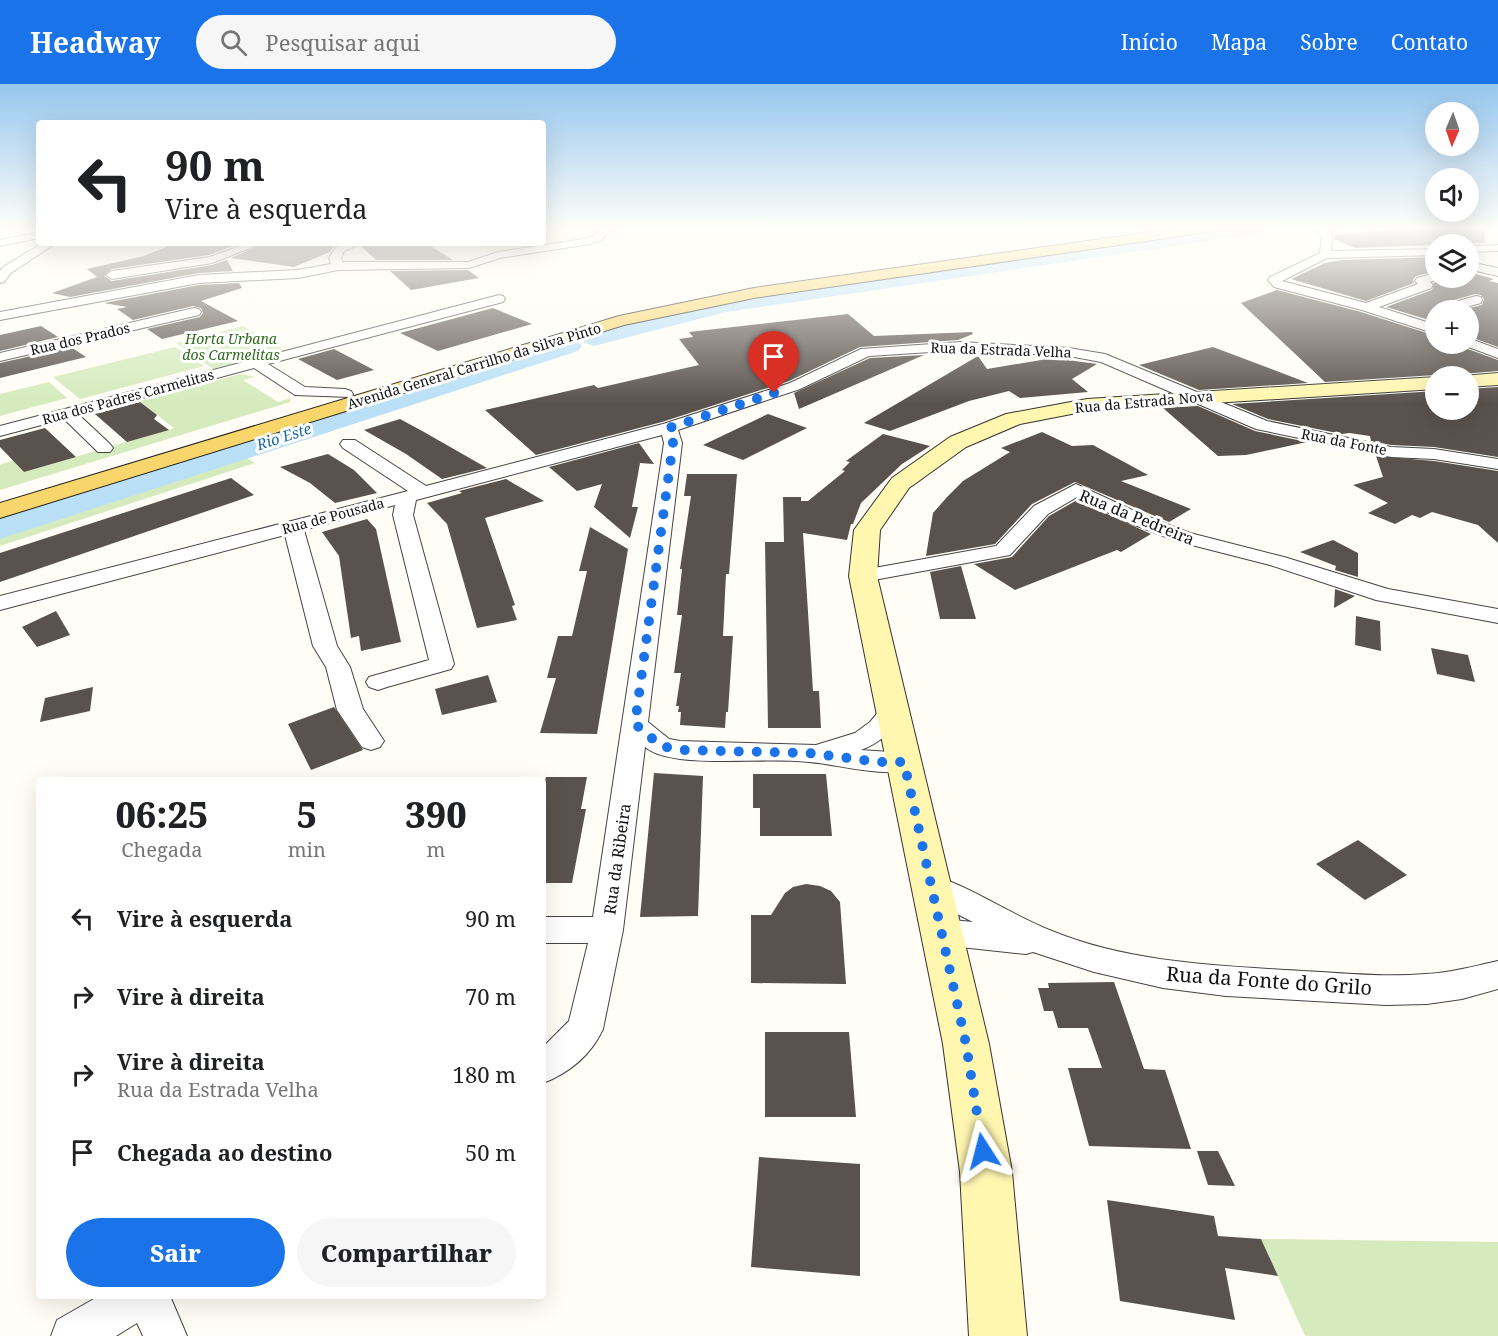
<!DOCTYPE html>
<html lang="pt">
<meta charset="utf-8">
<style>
body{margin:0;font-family:"Noto Serif",serif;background:#f6f6f6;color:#202124;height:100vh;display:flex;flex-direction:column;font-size:22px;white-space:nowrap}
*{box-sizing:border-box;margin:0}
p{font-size:20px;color:#757577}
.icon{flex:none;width:33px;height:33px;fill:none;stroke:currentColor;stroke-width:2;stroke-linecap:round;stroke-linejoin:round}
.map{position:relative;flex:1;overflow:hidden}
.sheet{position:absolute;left:36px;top:693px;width:510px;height:522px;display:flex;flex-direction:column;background:#fff;border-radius:6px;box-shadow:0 6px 24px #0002}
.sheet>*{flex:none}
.hud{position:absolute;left:36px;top:36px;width:510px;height:126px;border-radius:6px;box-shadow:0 6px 24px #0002;background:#fff;color:#202124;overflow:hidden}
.needle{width:39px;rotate:182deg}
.tools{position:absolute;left:1425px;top:18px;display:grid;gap:12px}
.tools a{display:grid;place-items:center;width:54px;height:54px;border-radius:50%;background:#fff;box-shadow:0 6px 24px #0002;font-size:30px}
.pin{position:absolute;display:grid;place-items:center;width:51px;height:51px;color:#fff;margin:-62px -26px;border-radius:50% 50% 50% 0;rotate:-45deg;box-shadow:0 0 6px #0007}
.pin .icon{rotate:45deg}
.me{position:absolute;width:66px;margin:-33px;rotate:351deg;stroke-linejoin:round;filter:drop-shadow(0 0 4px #0008)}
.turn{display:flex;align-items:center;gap:21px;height:126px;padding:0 30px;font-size:27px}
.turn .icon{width:78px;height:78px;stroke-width:2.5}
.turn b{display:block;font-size:42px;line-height:51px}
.eta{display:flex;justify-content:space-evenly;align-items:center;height:102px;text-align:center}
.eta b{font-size:36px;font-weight:800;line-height:42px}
.primary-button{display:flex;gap:12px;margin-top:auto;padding:12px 30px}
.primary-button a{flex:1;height:69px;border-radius:36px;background:#1a73e8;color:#fff;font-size:24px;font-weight:800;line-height:69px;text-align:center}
.primary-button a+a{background:#f6f6f6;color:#202124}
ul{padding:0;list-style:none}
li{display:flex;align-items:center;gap:18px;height:78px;padding:0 30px}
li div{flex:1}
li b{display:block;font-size:22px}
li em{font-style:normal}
header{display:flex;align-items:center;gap:36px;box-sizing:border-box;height:84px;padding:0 30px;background:#1a73e8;color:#fff}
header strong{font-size:28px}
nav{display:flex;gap:33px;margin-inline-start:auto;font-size:21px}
.search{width:420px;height:54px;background:#f6f6f6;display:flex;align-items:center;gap:15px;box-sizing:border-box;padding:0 21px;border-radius:33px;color:#757577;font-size:22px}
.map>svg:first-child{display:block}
.farmland{fill:#f6f3d4}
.green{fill:#d5ebbd}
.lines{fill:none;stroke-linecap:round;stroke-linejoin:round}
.river{fill:#b9e0f7;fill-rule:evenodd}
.building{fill:#5a524d}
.minor-casing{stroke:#444;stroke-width:2}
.secondary-casing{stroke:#333;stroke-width:2}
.primary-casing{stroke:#222;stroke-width:2}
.minor{fill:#fff;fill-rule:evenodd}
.secondary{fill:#fff6b0;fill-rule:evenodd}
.primary{fill:#f9d66b;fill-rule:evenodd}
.route{stroke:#1a73e8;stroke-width:10;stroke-dasharray:0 18}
.labels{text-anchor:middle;stroke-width:6;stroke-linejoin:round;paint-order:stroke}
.far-street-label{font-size:14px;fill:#111;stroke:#fff}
.far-park-label{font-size:14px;font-style:italic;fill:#2f6b1f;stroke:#fff}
.far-water-label{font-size:15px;font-style:italic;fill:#1768a6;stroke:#fff}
.street-label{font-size:16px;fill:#111;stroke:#fff}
.near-street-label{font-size:20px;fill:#111;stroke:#fff}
</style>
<header>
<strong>Headway</strong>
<div class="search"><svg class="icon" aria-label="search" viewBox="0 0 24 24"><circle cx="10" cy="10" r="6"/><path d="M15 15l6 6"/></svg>Pesquisar aqui</div>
<nav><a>Início</a><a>Mapa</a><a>Sobre</a><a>Contato</a></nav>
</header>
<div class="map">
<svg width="1498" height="1252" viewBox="0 0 1498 1252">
<rect width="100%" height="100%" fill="#fffdf5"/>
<polygon class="farmland" points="543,144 600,144 584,156 490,169 478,159 543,159"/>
<g class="green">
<polygon points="243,242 285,267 213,285 176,259"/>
<polygon points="175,263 204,282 80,315 53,293"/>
<polygon points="241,290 255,293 243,296 278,318 291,314 290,318 0,406 0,381 13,376 24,388 174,344 140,318 135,318"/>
<polygon points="49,298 67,314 0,332 0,310"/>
<polygon points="230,363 255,379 0,462 0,439"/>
<polygon points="1261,1155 1498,1158 1498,1252 1305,1252"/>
</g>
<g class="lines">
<g class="river">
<polygon points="1215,144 1265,144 1262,148 1255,150 726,228 594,262 585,259 581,254 585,249 725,214"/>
<polygon points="569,254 578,257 582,262 578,267 0,455 0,432"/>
</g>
</g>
<g class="building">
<polygon points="1415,144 1484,144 1485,159 1355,164 1334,155 1334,151"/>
<polygon points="176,159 241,159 209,171 112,185 104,192 112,197 212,181 227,176 233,187 199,189 70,213 52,209 97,193 87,185 144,172"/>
<polygon points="265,159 340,159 334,162 330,168 294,183 231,174"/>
<polygon points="365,159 426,159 453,176 376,176 361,162"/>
<polygon points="1436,173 1436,177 1424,178 1436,181 1436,187 1416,192 1413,196 1414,199 1366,217 1291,195 1325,179 1342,176"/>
<polygon points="468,186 479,194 411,206 390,187"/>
<polygon points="1468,188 1494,195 1489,197 1498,199 1498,263 1468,252 1468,226 1461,226 1482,221 1484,215 1481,211 1475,210 1436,221 1433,226 1436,228 1436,238 1386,223 1432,206 1434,199 1443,194 1468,194"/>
<polygon points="239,199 242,204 201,217 238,237 162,255 147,245 200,233 203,229 201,224 193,222 133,236 117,225 127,223 104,219 199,201"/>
<polygon points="1277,206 1361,228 1436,252 1436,260 1462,260 1462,263 1498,276 1498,287 1462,290 1460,292 1436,291 1325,298 1241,219"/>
<polygon points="493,224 532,240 438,267 400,249"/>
<polygon points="848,230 874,252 972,248 973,250 958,256 860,263 789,297 662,338 536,371 485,326 594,301 598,304 699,281 679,255 693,253 689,248"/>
<polygon points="41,242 58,253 0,267 0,251"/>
<polygon points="71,263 86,273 0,294 0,279"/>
<polygon points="1213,263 1308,299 1199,306 1139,281"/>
<polygon points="334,265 374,286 337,296 298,275"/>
<polygon points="924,271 799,325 794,309 870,274"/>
<polygon points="978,272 987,285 1053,274 1097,280 1072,295 1088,308 1020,314 1009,307 969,317 890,347 864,339"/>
<polygon points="1498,303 1498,373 1434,363 1391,361 1371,357 1370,352 1349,349 1342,350 1268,335 1232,320 1436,307 1436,326 1468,326 1468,305"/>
<polygon points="140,318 157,331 154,335 169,346 127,358 95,330"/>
<polygon points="1198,322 1255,347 1307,358 1246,371 1218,372 1163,324"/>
<polygon points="768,330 807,344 743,376 703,361"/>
<polygon points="400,335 424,348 487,384 442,395 406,370 364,346"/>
<polygon points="45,344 76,373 24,388 0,363 0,356"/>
<polygon points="1042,348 1072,362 1093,361 1148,391 1121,397 1191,425 1169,438 1075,398 1032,420 995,460 926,472 933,429 948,412 963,397 1010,368 1001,364"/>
<polygon points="883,350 930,362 902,380 861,419 853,440 851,440 847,456 803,449 813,607 819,607 821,644 768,644 765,458 784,458 783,413 801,413 801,417 808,417 845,387 842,386 850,378 846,377"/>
<polygon points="639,359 654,380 640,379 632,423 638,423 630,454 594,423 602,400 577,407 549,383"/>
<polygon points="328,370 354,386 377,409 335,419 310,399 280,383"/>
<polygon points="1376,372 1434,377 1498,387 1498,459 1478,441 1432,428 1420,434 1412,431 1395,440 1368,429 1388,419 1353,401 1383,393"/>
<polygon points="687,390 737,390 729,490 726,490 723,552 733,552 728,628 726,628 725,644 680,641 681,628 678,628 679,622 676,622 681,589 674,589 682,531 677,531 682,485 680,485 691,412 684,412"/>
<polygon points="231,394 254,411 0,498 0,469"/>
<polygon points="506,395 544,417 485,434 515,521 512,522 517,536 477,544 447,440 427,419 462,409 459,407"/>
<polygon points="1077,416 1151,450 1121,468 1117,466 1015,506 974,480 1012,473 1049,432"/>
<polygon points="367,435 376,445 401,558 361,567 359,552 351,554 339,472 322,448"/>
<polygon points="590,443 628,465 597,650 540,649 556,594 547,594 558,552 572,552 587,487 579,487"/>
<polygon points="1333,456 1358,469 1358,493 1335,486 1336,482 1300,468"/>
<polygon points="961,482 976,535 940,535 930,488"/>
<polygon points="1335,505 1355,512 1334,524"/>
<polygon points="56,527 70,551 37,563 22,543"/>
<polygon points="1356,532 1380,537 1381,567 1355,561"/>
<polygon points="1431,564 1468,571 1475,598 1437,590"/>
<polygon points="488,591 497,618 442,631 435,605"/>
<polygon points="93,603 90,627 40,638 45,614"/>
<polygon points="334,623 363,666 311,686 288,640"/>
<polygon points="654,689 703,692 698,832 640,833"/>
<polygon points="753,690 826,690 832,752 760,752 760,724 753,724"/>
<polygon points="546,693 587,693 581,725 586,725 572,799 543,799 543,705"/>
<polygon points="1358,756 1407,791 1365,816 1316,780"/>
<polygon points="806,800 820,802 831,807 840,818 846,900 751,899 751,831 771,831 785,809 793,803"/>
<polygon points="1114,898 1144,985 1165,986 1191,1065 1089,1062 1068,984 1102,984 1088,944 1058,944 1053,927 1044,927 1038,904 1049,904 1048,899"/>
<polygon points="765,948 849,948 856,1033 765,1033"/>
<polygon points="1197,1067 1218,1067 1235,1102 1208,1101"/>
<polygon points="759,1073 860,1080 860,1192 751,1183"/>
<polygon points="1107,1116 1214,1132 1218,1152 1261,1155 1278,1192 1225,1184 1235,1236 1120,1217"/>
</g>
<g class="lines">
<defs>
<g id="minor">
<polygon points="601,144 612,144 601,156 590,160 500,174 469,184 338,186 298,194 199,199 0,236 0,228 199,191 298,186 331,180 329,174 336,163 347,159 363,159 344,167 341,174 342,178 468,178 498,168 584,155 593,152"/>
<polygon points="1314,144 1328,144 1332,151 1331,167 1436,165 1436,171 1327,174 1282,197 1366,219 1418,200 1415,197 1417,194 1436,189 1436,194 1441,194 1430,198 1433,201 1431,204 1379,223 1436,241 1436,250 1362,226 1274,203 1268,196 1270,193 1320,169 1322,151"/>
<polygon points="39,148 39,154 0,162 0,156"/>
<polygon points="43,159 56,159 11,189 4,198 0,199 0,187 3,183"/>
<polygon points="248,159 263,159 212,179 112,195 106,191 112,187 210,173"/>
<polygon points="1498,161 1498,167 1468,168 1468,162"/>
<polygon points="1468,178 1498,184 1498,192 1468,185"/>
<polygon points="499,211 503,212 505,215 503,218 268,280 305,303 345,305 351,307 353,310 351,313 295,311 254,284 79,331 110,360 113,364 110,368 98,368 64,335 0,352 0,342"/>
<polygon points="1476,212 1481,213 1482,216 1481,219 1454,226 1435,226 1437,223"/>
<polygon points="194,224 199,225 201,228 199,231 0,277 0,269"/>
<polygon points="1468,254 1498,265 1498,274 1463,261 1468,260"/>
<path d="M961 258 1069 264 1105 270 1267 337 1391 363 1434 365 1498 375V385L1434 375 1391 373 1256 345 1101 278 1069 272 961 266 869 272 800 305 678 346 682 359 648 638 669 655 680 657 816 661 855 649 870 638 884 621 893 619 902 621 906 627C894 645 881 659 861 666L905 669 915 671 919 678 915 685C881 694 843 681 809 678 766 674 722 680 680 675 668 673 655 671 645 663L623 846 603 945C591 971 569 989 543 999V963L569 937 588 859H543V833H593L664 359 662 351 416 416 413 431 454 580 451 585 387 603 378 606 369 603 366 598 369 593 429 576 393 431 395 421 304 446 337 562 350 583 363 625 384 657 380 663 371 666 362 663 337 626 326 583 313 562 285 451 0 526V512L408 407 343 364 340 360 343 356H355L426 402 663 340 790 299 861 265Z"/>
<polygon points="1076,400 1141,430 1190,449 1284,473 1388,505 1498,525 1498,539 1376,516 1270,481 1176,457 1127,438 1077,413 1048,430 1010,471 863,498 855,497 852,492 855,487 863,486 996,462 1034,422"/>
<path d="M932 791C974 804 1011 831 1052 847 1125 877 1207 881 1285 886 1332 888 1379 894 1426 890 1451 889 1474 882 1498 877V905L1462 915 1427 920 1386 921 1226 912 1163 904 1094 888 1033 868 1026 870 942 861 931 857 926 848 931 839 942 835 973 838 921 812 916 803 921 794Z"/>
<polygon points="99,1212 170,1212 187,1252 143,1252 137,1239 116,1252 51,1252 57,1236"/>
</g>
<g id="secondary">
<polygon points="1498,289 1498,301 1468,303 1468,292 1462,292"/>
<polygon points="1436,293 1436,305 1087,327 1020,340 966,363 909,404 880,446 877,492 989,960 1012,1088 1027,1252 969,1252 960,1088 943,960 849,492 854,446 892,394 950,353 1006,330 1087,315"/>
</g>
<polygon id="primary" points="1179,144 1215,144 1208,148 754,214 624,241 0,434 0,419 619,232 754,204"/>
</defs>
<use href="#minor" class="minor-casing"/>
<use href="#secondary" class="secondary-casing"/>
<use href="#primary" class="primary-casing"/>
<use href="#minor" class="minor"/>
<use href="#secondary" class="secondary"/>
<use href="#primary" class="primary"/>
</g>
<linearGradient id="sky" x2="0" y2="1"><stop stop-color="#95c6ee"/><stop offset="0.45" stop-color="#fffefa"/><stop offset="1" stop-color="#fffefa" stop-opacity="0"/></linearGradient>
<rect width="1498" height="319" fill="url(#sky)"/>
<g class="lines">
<polyline class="route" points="774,309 669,344 673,359 635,640 661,662 680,666 808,669 879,678 904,678 966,960 983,1067"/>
</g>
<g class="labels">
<g class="far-street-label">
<text transform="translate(80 255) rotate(-13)" y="5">Rua dos Prados</text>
<text transform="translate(1001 266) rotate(2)" y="5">Rua da Estrada Velha</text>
<text transform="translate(474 282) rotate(-17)" y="5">Avenida General Carrilho da Silva Pinto</text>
<text transform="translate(128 313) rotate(-15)" y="5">Rua dos Padres Carmelitas</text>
<text transform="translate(1144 318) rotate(-5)" y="5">Rua da Estrada Nova</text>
<text transform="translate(1344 358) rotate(11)" y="5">Rua da Fonte</text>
<text transform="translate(333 432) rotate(-15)" y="5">Rua de Pousada</text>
</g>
<g class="far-park-label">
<text x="231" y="260">Horta Urbana<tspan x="231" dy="16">dos Carmelitas</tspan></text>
</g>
<g class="far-water-label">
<text transform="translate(284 353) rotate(-18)" y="5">Rio Este</text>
</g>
<g class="street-label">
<text transform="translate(1137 433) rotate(22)" y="6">Rua da Pedreira</text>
<text transform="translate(617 775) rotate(-82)" y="6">Rua da Ribeira</text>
</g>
<g class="near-street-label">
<text transform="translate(1269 897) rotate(4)" y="7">Rua da Fonte do Grilo</text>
</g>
</g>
</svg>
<div class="tools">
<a><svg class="needle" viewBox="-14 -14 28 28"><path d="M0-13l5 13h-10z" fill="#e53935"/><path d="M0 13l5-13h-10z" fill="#757577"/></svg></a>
<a><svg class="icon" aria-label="sound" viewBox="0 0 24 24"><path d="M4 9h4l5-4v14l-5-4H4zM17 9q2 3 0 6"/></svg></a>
<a><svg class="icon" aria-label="layers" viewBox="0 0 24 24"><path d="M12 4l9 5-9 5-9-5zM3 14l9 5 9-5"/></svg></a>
<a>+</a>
<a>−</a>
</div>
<div class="pin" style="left:774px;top:309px;background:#d93025"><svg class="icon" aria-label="arrive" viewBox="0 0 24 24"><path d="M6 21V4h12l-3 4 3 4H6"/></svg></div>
<svg class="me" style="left:983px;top:1067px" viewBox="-20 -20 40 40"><path d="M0-17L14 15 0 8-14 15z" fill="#1a73e8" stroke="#fff" stroke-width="4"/></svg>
<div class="hud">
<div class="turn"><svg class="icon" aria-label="left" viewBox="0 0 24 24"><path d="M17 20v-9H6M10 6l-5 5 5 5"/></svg><div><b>90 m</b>Vire à esquerda</div></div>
</div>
<section class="sheet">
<div class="eta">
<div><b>06:25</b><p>Chegada</p></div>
<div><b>5</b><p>min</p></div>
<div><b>390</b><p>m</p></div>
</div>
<ul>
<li><svg class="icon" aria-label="left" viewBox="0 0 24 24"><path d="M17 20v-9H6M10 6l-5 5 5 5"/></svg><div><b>Vire à esquerda</b></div><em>90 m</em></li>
<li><svg class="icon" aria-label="right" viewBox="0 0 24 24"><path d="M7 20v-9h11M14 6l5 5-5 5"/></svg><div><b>Vire à direita</b></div><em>70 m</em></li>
<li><svg class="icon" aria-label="right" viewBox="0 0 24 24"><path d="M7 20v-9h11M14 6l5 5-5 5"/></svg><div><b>Vire à direita</b><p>Rua da Estrada Velha</p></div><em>180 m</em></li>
<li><svg class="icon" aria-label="arrive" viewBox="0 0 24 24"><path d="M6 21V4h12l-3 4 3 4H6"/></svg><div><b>Chegada ao destino</b></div><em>50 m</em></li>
</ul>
<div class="primary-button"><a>Sair</a><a>Compartilhar</a></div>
</section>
</div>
